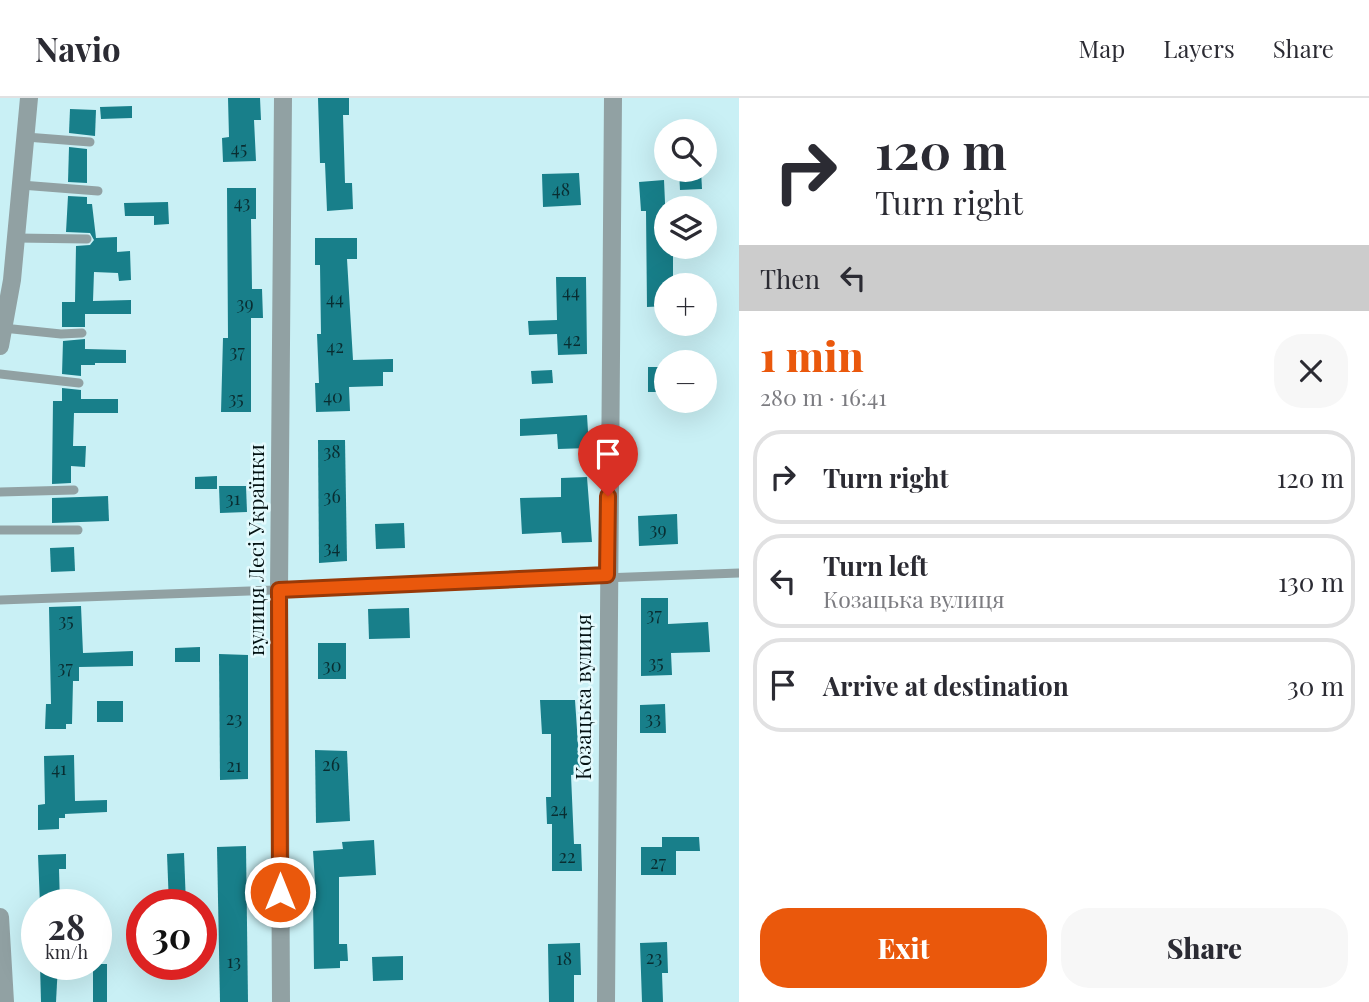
<!DOCTYPE html>
<meta charset="utf-8">
<style>
body{margin:0;font-family:"Playfair Display",serif;background:#f7f7f7;color:#2b2b33;height:100vh;display:flex;flex-direction:column;font-size:26px;white-space:nowrap}
*{box-sizing:border-box;margin:0}
p{font-size:23px;color:#7c7c81}
.icon{flex:none;width:38px;height:38px;fill:none;stroke:currentColor;stroke-width:2;stroke-linecap:round;stroke-linejoin:round}
.map{position:relative;flex:1;overflow:hidden}
.drawer{display:flex;flex-direction:column;background:#fff;width:630px}
.drawer>*{flex:none}
.banner{background:#fff;color:#2b2b33;overflow:hidden}
.controls{position:absolute;left:654px;top:21px;display:grid;gap:14px}
.controls a{display:grid;place-items:center;width:63px;height:63px;border-radius:50%;background:#fff;box-shadow:0 7px 28px #0002;font-size:35px}
.speed{position:absolute;left:21px;top:791px;display:flex;gap:14px;font-size:35px;font-weight:700;text-align:center}
.speed>*{display:grid;place-content:center;width:91px;height:91px;border-radius:50%;background:#fff;box-shadow:0 7px 28px #0002;line-height:1}
.speed small{font-size:18px;font-weight:400}
.speed .limit{border:10px solid #d22;background:#fff;color:#111}
.pin{position:absolute;display:grid;place-items:center;width:60px;height:60px;color:#fff;margin:-72px -30px;border-radius:50% 50% 50% 0;rotate:-45deg;box-shadow:0 0 7px #0007}
.pin .icon{rotate:45deg}
.me{position:absolute;width:77px;margin:-38px;rotate:0deg;stroke-linejoin:round;filter:drop-shadow(0 0 5px #0008)}
.turn{display:flex;align-items:center;gap:24px;height:147px;padding:0 21px;font-size:32px}
.turn .icon{width:91px;height:91px;stroke-width:2.5}
.turn b{display:block;font-size:49px;line-height:60px}
.then{display:flex;align-items:center;height:66px;padding:0 21px;background:#0003;gap:14px;font-size:26px}
.round{display:grid;place-items:center;flex:none;width:74px;height:74px;border-radius:28px;background:#f7f7f7}
.headline{display:flex;align-items:center;justify-content:space-between;height:119px;padding:0 21px}
h1{font-size:42px;font-weight:800;line-height:52px;color:#ea580c}
.cta{display:flex;gap:14px;margin-top:auto;padding:14px 21px}
.cta a{flex:1;height:80px;border-radius:28px;background:#ea580c;color:#fff;font-size:28px;font-weight:800;line-height:80px;text-align:center}
.cta a+a{background:#f7f7f7;color:#2b2b33}
ul{padding:0;list-style:none}
li{display:flex;align-items:center;gap:21px;height:94px;margin:0 14px 10px;padding:0 7px;border:4px solid #e1e1e2;border-radius:28px}
li div{flex:1}
li b{display:block;font-size:26px}
li em{font-style:normal}
header{display:flex;align-items:center;gap:42px;box-sizing:border-box;height:98px;padding:0 35px;background:#fff;border-bottom:2px solid #e1e1e2}
header strong{font-size:33px}
nav{display:flex;gap:38px;margin-inline-start:auto;font-size:24px}
main{display:flex;flex:1;min-height:0}
.map>svg:first-child{display:block}
.building{fill:#187f8a}
.lines{fill:none;stroke-linecap:round;stroke-linejoin:round}
.lane{stroke:#91a1a3;stroke-width:9}
.street{stroke:#91a1a3;stroke-width:18}
.route-casing{stroke:#983908;stroke-width:18}
.route{stroke:#ea580c;stroke-width:12}
.labels{text-anchor:middle;stroke-width:5;stroke-linejoin:round;paint-order:stroke}
.number-label{font-size:18px;fill:#092d31}
.street-label{font-size:21px;fill:#041213;stroke:#e3fafd}
</style>
<header>
<strong>Navio</strong>
<nav><a>Map</a><a>Layers</a><a>Share</a></nav>
</header>
<main>
<div class="map">
<svg width="739" height="904" viewBox="0 0 739 904">
<rect width="100%" height="100%" fill="#c9f0f5"/>
<g class="building">
<polygon points="228,0 260,0 261,22 254,22 256,63 223,64 222,40 229,39"/>
<polygon points="318,0 349,0 349,17 343,17 345,85 352,85 353,111 327,113 325,65 320,65"/>
<polygon points="132,8 132,20 101,21 100,9"/>
<polygon points="70,11 96,12 95,38 69,35"/>
<polygon points="69,49 87,51 87,85 68,84"/>
<polygon points="679,72 701,72 702,91 680,92"/>
<polygon points="579,75 581,107 543,109 542,76"/>
<polygon points="664,82 667,149 673,149 673,187 667,187 667,208 647,209 646,113 641,113 639,84"/>
<polygon points="227,90 256,90 256,121 251,121 252,191 262,191 263,220 251,220 251,314 221,314 223,240 228,240"/>
<polygon points="68,98 87,99 87,106 92,106 96,140 117,139 117,154 130,153 131,182 119,183 118,175 94,174 93,203 131,202 131,216 85,216 85,229 62,229 62,204 75,204 76,148 90,147 94,142 90,135 66,134"/>
<polygon points="168,104 169,126 154,127 154,118 125,118 124,105"/>
<polygon points="315,140 357,140 357,161 347,161 353,262 393,261 393,274 383,274 383,288 349,289 350,313 316,314 315,285 319,285 317,236 321,236 320,167 315,167"/>
<polygon points="556,179 586,179 587,256 558,257 557,236 529,237 528,223 557,222"/>
<polygon points="85,241 85,251 126,252 126,265 95,265 95,267 81,267 81,278 62,276 63,243"/>
<rect x="648" y="269" width="19" height="25"/>
<polygon points="552,272 553,285 532,286 531,273"/>
<polygon points="62,290 81,292 81,301 118,301 118,315 74,315 73,348 86,348 85,369 71,368 71,385 52,386 53,303 62,303"/>
<polygon points="587,317 589,350 558,351 557,336 520,338 520,321"/>
<polygon points="318,342 345,342 347,463 319,465"/>
<polygon points="217,378 217,391 195,391 195,379"/>
<polygon points="587,379 592,444 562,445 561,434 522,436 520,400 561,399 561,380"/>
<polygon points="219,388 246,388 247,414 220,415"/>
<polygon points="108,398 109,423 52,425 52,400"/>
<polygon points="677,416 678,446 639,448 638,418"/>
<polygon points="404,425 405,450 376,451 375,426"/>
<polygon points="74,449 75,473 51,474 50,450"/>
<polygon points="641,500 668,500 668,526 708,524 710,554 671,555 672,577 641,578"/>
<polygon points="81,508 83,555 133,553 133,568 79,569 79,583 73,583 72,626 66,626 66,631 45,631 46,606 51,606 49,509"/>
<polygon points="409,510 410,540 369,541 368,511"/>
<rect x="318" y="545" width="28" height="36"/>
<polygon points="200,549 200,564 175,564 175,550"/>
<polygon points="219,556 248,557 248,681 220,682"/>
<polygon points="540,602 575,602 580,676 571,677 574,746 581,746 582,773 552,773 552,726 547,726 546,699 551,699 551,636 542,636"/>
<rect x="97" y="603" width="26" height="21"/>
<polygon points="665,606 666,635 640,635 640,607"/>
<polygon points="315,652 347,653 350,723 316,725"/>
<polygon points="74,657 75,703 107,702 107,714 65,716 65,720 59,720 59,731 38,732 38,707 45,706 44,658"/>
<polygon points="662,739 699,739 700,753 676,753 676,777 641,777 641,749 662,749"/>
<polygon points="374,742 376,777 339,779 339,846 347,846 348,863 340,863 340,870 314,871 313,801 316,800 313,753 343,751 342,744"/>
<polygon points="246,748 248,904 220,904 217,749"/>
<polygon points="184,755 186,807 169,807 167,756"/>
<polygon points="66,756 66,771 59,771 60,807 40,807 38,757"/>
<polygon points="667,844 668,875 662,875 663,904 642,904 640,845"/>
<polygon points="580,845 581,877 574,877 574,904 549,904 548,846"/>
<polygon points="403,858 403,882 373,883 372,859"/>
<polygon points="40,866 58,866 56,904 41,904"/>
<rect x="93" y="866" width="14" height="38"/>
</g>
<g class="lines">
<g class="lane">
<polyline points="26,39 90,44"/>
<polyline points="21,87 98,93"/>
<polyline points="16,140 87,141"/>
<polyline points="3,230 61,236 82,235"/>
<polyline points="0,276 79,285"/>
<polyline points="0,394 74,392"/>
<polyline points="0,432 78,432"/>
<polyline points="0,502 739,475"/>
</g>
<g class="street">
<polyline points="0,248 12,182 29,0"/>
<polyline points="0,819 5,904"/>
<polyline points="281,904 279,492 283,0"/>
<polyline points="606,904 613,0"/>
</g>
</g>
<g class="lines">
<defs>
<polyline id="route" points="280,794 279,492 607,477 608,398"/>
</defs>
<use href="#route" class="route-casing"/>
<use href="#route" class="route"/>
</g>
<g class="labels">
<g class="number-label">
<text x="239" y="57">45</text>
<text x="561" y="98">48</text>
<text x="242" y="111">43</text>
<text x="571" y="200">44</text>
<text x="335" y="207">44</text>
<text x="245" y="212">39</text>
<text x="572" y="248">42</text>
<text x="335" y="255">42</text>
<text x="237" y="260">37</text>
<text x="333" y="305">40</text>
<text x="236" y="307">35</text>
<text x="332" y="360">38</text>
<text x="332" y="405">36</text>
<text x="233" y="407">31</text>
<text x="658" y="438">39</text>
<text x="332" y="456">34</text>
<text x="654" y="523">37</text>
<text x="66" y="529">35</text>
<text x="656" y="571">35</text>
<text x="332" y="574">30</text>
<text x="65" y="576">37</text>
<text x="234" y="627">23</text>
<text x="653" y="627">33</text>
<text x="331" y="673">26</text>
<text x="234" y="674">21</text>
<text x="59" y="677">41</text>
<text x="559" y="718">24</text>
<text x="567" y="765">22</text>
<text x="658" y="771">27</text>
<text x="654" y="866">23</text>
<text x="564" y="867">18</text>
<text x="234" y="870">13</text>
</g>
<g class="street-label">
<text transform="translate(257 452) rotate(-90)" y="7">вулиця Лесі Українки</text>
<text transform="translate(584 599) rotate(-90)" y="7">Козацька вулиця</text>
</g>
</g>
</svg>
<div class="controls">
<a><svg class="icon" aria-label="search" viewBox="0 0 24 24"><circle cx="10" cy="10" r="6"/><path d="M15 15l6 6"/></svg></a>
<a><svg class="icon" aria-label="layers" viewBox="0 0 24 24"><path d="M12 4l9 5-9 5-9-5zM3 14l9 5 9-5"/></svg></a>
<a>+</a>
<a>−</a>
</div>
<div class="speed"><div>28<small>km/h</small></div><div class="limit">30</div></div>
<div class="pin" style="left:608px;top:398px;background:#d93025"><svg class="icon" aria-label="arrive" viewBox="0 0 24 24"><path d="M6 21V4h12l-3 4 3 4H6"/></svg></div>
<svg class="me" style="left:280px;top:794px" viewBox="-20 -20 40 40"><circle r="17" fill="#ea580c" stroke="#fff" stroke-width="3"/><path d="M0-11L8 9 0 5-8 9z" fill="#fff"/></svg>
</div>
<section class="drawer">
<div class="banner">
<div class="turn"><svg class="icon" aria-label="right" viewBox="0 0 24 24"><path d="M7 20v-9h11M14 6l5 5-5 5"/></svg><div><b>120 m</b>Turn right</div></div>
<div class="then">Then<svg class="icon" aria-label="left" viewBox="0 0 24 24"><path d="M17 20v-9H6M10 6l-5 5 5 5"/></svg></div>
</div>
<div class="headline"><div><h1>1 min</h1><p>280 m · 16:41</p></div><a class="round"><svg class="icon" aria-label="close" viewBox="0 0 24 24"><path d="M6 6l12 12M18 6L6 18"/></svg></a></div>
<ul>
<li><svg class="icon" aria-label="right" viewBox="0 0 24 24"><path d="M7 20v-9h11M14 6l5 5-5 5"/></svg><div><b>Turn right</b></div><em>120 m</em></li>
<li><svg class="icon" aria-label="left" viewBox="0 0 24 24"><path d="M17 20v-9H6M10 6l-5 5 5 5"/></svg><div><b>Turn left</b><p>Козацька вулиця</p></div><em>130 m</em></li>
<li><svg class="icon" aria-label="arrive" viewBox="0 0 24 24"><path d="M6 21V4h12l-3 4 3 4H6"/></svg><div><b>Arrive at destination</b></div><em>30 m</em></li>
</ul>
<div class="cta"><a>Exit</a><a>Share</a></div>
</section>
</main>
